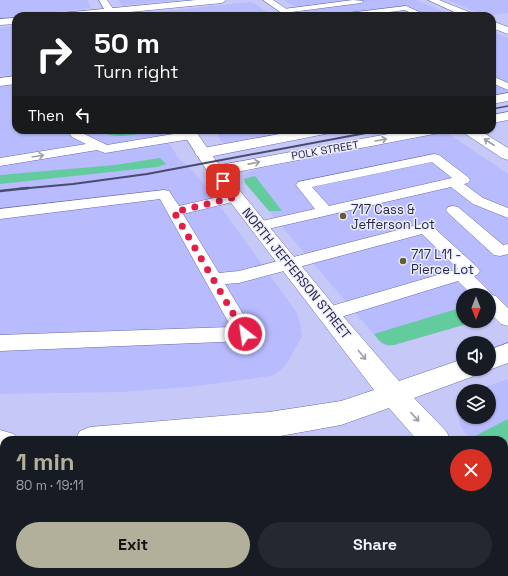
<!DOCTYPE html>
<meta charset="utf-8">
<style>
body{margin:0;font-family:"Space Grotesk",sans-serif;background:#242831;color:#f1f3f6;height:100vh;display:flex;flex-direction:column;font-size:15px;white-space:nowrap}
*{box-sizing:border-box;margin:0}
p{font-size:13px;color:#9ea1a6}
.icon{flex:none;width:22px;height:22px;fill:none;stroke:currentColor;stroke-width:2;stroke-linecap:round;stroke-linejoin:round}
.map{position:relative;flex:1;overflow:hidden}
.side{position:absolute;left:0px;top:436px;width:508px;height:140px;display:flex;flex-direction:column;background:#171b24;border-radius:12px 12px 0 0;box-shadow:0 1px 3px #0004}
.side>*{flex:none}
.hud{position:absolute;left:12px;top:12px;width:484px;height:122px;border-radius:12px;box-shadow:0 1px 3px #0004;background:#202124;color:#fff;overflow:hidden}
.needle{width:26px;rotate:180deg}
.buttons{position:absolute;left:456px;top:288px;display:grid;gap:8px}
.buttons a{display:grid;place-items:center;width:40px;height:40px;border-radius:50%;background:#171b24;box-shadow:0 1px 3px #0004;font-size:20px}
.pin{position:absolute;display:grid;place-items:center;width:34px;height:34px;color:#fff;margin:-17px;border-radius:8px;box-shadow:0 2px 6px #0006}
.me{position:absolute;width:44px;margin:-22px;rotate:330deg;stroke-linejoin:round;filter:drop-shadow(0 0 3px #0008)}
.turn{display:flex;align-items:center;gap:14px;height:84px;padding:0 16px;font-size:18px}
.turn .icon{width:52px;height:52px;stroke-width:2.5}
.turn b{display:block;font-size:28px;line-height:34px}
.then{display:flex;align-items:center;height:38px;padding:0 16px;background:#0003;gap:8px;font-size:15px}
.round{display:grid;place-items:center;flex:none;width:42px;height:42px;border-radius:21px;background:#242831}
.headline{display:flex;align-items:center;justify-content:space-between;height:68px;padding:0 16px}
h1{font-size:24px;font-weight:600;line-height:30px;color:#b2b09b}
.button{display:flex;gap:8px;margin-top:auto;padding:8px 16px}
.button a{flex:1;height:46px;border-radius:24px;background:#b2b09b;color:#111;font-size:16px;font-weight:600;line-height:46px;text-align:center}
.button a+a{background:#242831;color:#f1f3f6}
.map>svg:first-child{display:block}
.built{fill:#b8bbfe}
.green{fill:#63cb9d}
.lines{fill:none;stroke-linecap:round;stroke-linejoin:round}
.service-casing{stroke:#6b6ab1;stroke-width:1}
.minor-casing{stroke:#6b6ab1;stroke-width:1}
.tertiary-casing{stroke:#6b6ab1;stroke-width:1}
.secondary-casing{stroke:#6b6ab1;stroke-width:1}
.service{fill:#fff;fill-rule:evenodd}
.minor{fill:#fff;fill-rule:evenodd}
.tertiary{fill:#fff;fill-rule:evenodd}
.secondary{fill:#fff;fill-rule:evenodd}
.rail-far2{stroke:#4a4a6c;stroke-width:1.5}
.rail-far1{stroke:#4a4a6c;stroke-width:2}
.rail{stroke:#4a4a6c;stroke-width:2.5}
.oneway{stroke:#9e9eac}
.route{stroke:#e11d48;stroke-width:7;stroke-dasharray:0 12.6}
.poi-dot{fill:#655f2c;stroke:#ebedfd;stroke-width:1.5}
.labels{text-anchor:middle;stroke-width:3;stroke-linejoin:round;paint-order:stroke}
.far-street-label{font-size:11px;fill:#282846;stroke:#ebedfd}
.poi-label{font-size:13px;fill:#282846;stroke:#ebedfd;text-anchor:start}
.street-label{font-size:13px;fill:#282846;stroke:#ebedfd}
</style>
<div class="map">
<svg width="508" height="576" viewBox="0 0 508 576">
<rect width="100%" height="100%" fill="#c6c9f7"/>
<g class="built">
<polygon points="0,0 87,0 91,8 0,18"/>
<polygon points="118,0 183,0 126,5 122,5"/>
<polygon points="284,0 416,0 454,16 310,16"/>
<polygon points="447,0 508,0 508,13 487,16"/>
<polygon points="250,2 254,3 273,16 130,16 129,15"/>
<polygon points="16,26 16,74 0,76 0,28"/>
<polygon points="492,32 508,38 508,93 492,96"/>
<polygon points="16,81 16,130 162,130 178,158 193,171 205,185 297,313 300,323 302,336 288,362 277,373 270,376 188,387 122,392 0,394 0,83"/>
<polygon points="214,130 300,130 227,143 222,142"/>
<polygon points="443,133 449,134 508,174 508,310 489,317 489,295 463,295 463,321 476,321 394,345 387,346 381,343 245,183 244,178 247,173 253,170"/>
<polygon points="508,379 508,483 504,478 504,440 470,440 460,425 458,414 458,402 461,395 463,395 463,417 489,417 489,391 473,391"/>
<polygon points="0,472 4,472 4,572 105,572 104,576 0,576"/>
</g>
<g class="green">
<path d="M99 130H148L149 132C133 135 113 140 99 130Z"/>
<polygon points="160,158 166,164 157,167 0,184 0,175 115,165"/>
<polygon points="255,176 282,211 269,211 245,183 244,179"/>
<path d="M463 307V321H465L467 324 394 345C384 346 380 342 374 334Z"/>
<polygon points="508,419 508,483 504,478 504,440 469,439"/>
<polygon points="504,561 508,566 508,576 170,576 171,572 504,572"/>
</g>
<g class="lines">
<defs>
<g id="service">
<polygon points="353,0 364,1 361,3 284,13 280,11 284,9"/>
<polygon points="406,6 426,15 409,16 413,14 405,10 358,16 336,16 340,14"/>
<polygon points="492,76 508,83 508,90 492,83"/>
<polygon points="76,130 107,145 191,131 195,132 197,135 195,138 191,139 105,153 97,150 0,166 0,158 86,144 72,137 70,134 72,131"/>
<path d="M434 154 439 155 468 177 470 180 468 183 464 184 483 198 508 208V218L473 204 451 187 259 231 253 229 251 226 253 223 315 209 296 185 298 182ZM432 162 452 178 329 206 312 187Z"/>
<polygon points="164,190 169,191 179,206 236,193 241,194 243,197 241,200 183,214 219,273 239,271 425,223 431,225 477,267 480,271 477,275 474,276 489,291 492,295 496,296 508,308 508,326 501,324 489,312 489,295 472,295 458,281 328,321 321,319 318,314 321,309 458,269 422,234 239,283 225,284 255,334 252,339 245,341 0,351 0,335 231,327 160,199 0,219 0,209"/>
<polygon points="453,206 458,207 503,245 508,244 508,254 500,256 494,255 448,213 446,210 448,207"/>
<polygon points="20,572 48,572 48,576 18,576"/>
</g>
<rect id="minor" x="111" y="572" width="36" height="4"/>
<g id="tertiary">
<polygon points="196,0 226,0 222,3 89,16 57,16 62,13"/>
<polygon points="428,0 439,0 474,14 476,16 463,16"/>
<polygon points="16,18 16,24 0,25 0,19"/>
<polygon points="492,21 508,27 508,34 492,28"/>
<polygon points="16,76 16,84 0,86 0,78"/>
<polygon points="508,93 508,101 492,104 492,96"/>
<polygon points="508,112 508,120 492,123 492,115"/>
<polygon points="301,130 332,130 330,133 325,134 203,158 197,156 195,153 197,150 203,148"/>
<polygon points="410,130 441,130 439,133 434,134 215,176 209,174 207,171 209,168 215,166"/>
</g>
<g id="secondary">
<polygon points="99,0 107,0 118,16 108,16"/>
<polygon points="263,0 273,0 297,16 286,16"/>
<polygon points="181,130 195,130 221,168 336,308 399,381 463,359 463,369 478,369 474,376 414,398 446,431 451,440 417,440 389,408 341,425 269,438 241,440 75,440 80,431 90,427 269,412 341,401 374,390 209,174"/>
<polygon points="462,130 479,130 508,148 508,160 502,158 464,133"/>
<polygon points="508,343 508,363 489,370 486,369 489,369 489,350"/>
<polygon points="0,430 14,434 17,440 4,440 4,456 0,456"/>
<polygon points="504,497 508,498 508,533 504,532"/>
</g>
</defs>
<use href="#service" class="service-casing"/>
<use href="#minor" class="minor-casing"/>
<use href="#tertiary" class="tertiary-casing"/>
<use href="#secondary" class="secondary-casing"/>
<use href="#service" class="service"/>
<use href="#minor" class="minor"/>
<use href="#tertiary" class="tertiary"/>
<use href="#secondary" class="secondary"/>
<polyline class="rail-far2" points="492,109 508,106"/>
<polyline class="rail-far1" points="18,189 73,184 147,174 382,130"/>
<polyline class="rail" points="0,191 28,188"/>
</g>
<defs><path id="oneway-shaft" d="M-6 0H5M1.5-3L5.5 0L1.5 3" fill="none" stroke-width="1.6" stroke-linecap="round" stroke-linejoin="round"/></defs>
<g class="oneway">
<use href="#oneway-shaft" transform="translate(381 140) rotate(-10)"/>
<use href="#oneway-shaft" transform="translate(489 142) rotate(-147)"/>
<use href="#oneway-shaft" transform="translate(38 156) rotate(-9)"/>
<use href="#oneway-shaft" transform="translate(254 163) rotate(-11)"/>
<use href="#oneway-shaft" transform="translate(362 355) rotate(51)"/>
<use href="#oneway-shaft" transform="translate(415 417) rotate(47)"/>
</g>
<g class="lines">
<polyline class="route" points="223,181 236,197 174,212 245,334"/>
</g>
<g class="poi-dot">
<circle cx="343" cy="216" r="4"/>
<circle cx="403" cy="261" r="4"/>
</g>
<g class="labels">
<g class="far-street-label">
<text transform="translate(325 150) rotate(-10)" y="4">POLK STREET</text>
</g>
<g class="poi-label">
<text x="351" y="214">717 Cass &amp;<tspan x="351" dy="15">Jefferson Lot</tspan></text>
<text x="411" y="259">717 L11 -<tspan x="411" dy="15">Pierce Lot</tspan></text>
</g>
<g class="street-label">
<text transform="translate(297 273) rotate(51)" y="5">NORTH JEFFERSON STREET</text>
</g>
</g>
</svg>
<div class="buttons">
<a><svg class="needle" viewBox="-14 -14 28 28"><path d="M0-13l5 13h-10z" fill="#e53935"/><path d="M0 13l5-13h-10z" fill="#9ea1a6"/></svg></a>
<a><svg class="icon" aria-label="sound" viewBox="0 0 24 24"><path d="M4 9h4l5-4v14l-5-4H4zM17 9q2 3 0 6"/></svg></a>
<a><svg class="icon" aria-label="layers" viewBox="0 0 24 24"><path d="M12 4l9 5-9 5-9-5zM3 14l9 5 9-5"/></svg></a>
</div>
<div class="pin" style="left:223px;top:181px;background:#d93025"><svg class="icon" aria-label="arrive" viewBox="0 0 24 24"><path d="M6 21V4h12l-3 4 3 4H6"/></svg></div>
<svg class="me" style="left:245px;top:334px" viewBox="-20 -20 40 40"><circle r="17" fill="#e11d48" stroke="#fff" stroke-width="3"/><path d="M0-11L8 9 0 5-8 9z" fill="#fff"/></svg>
<div class="hud">
<div class="turn"><svg class="icon" aria-label="right" viewBox="0 0 24 24"><path d="M7 20v-9h11M14 6l5 5-5 5"/></svg><div><b>50 m</b>Turn right</div></div>
<div class="then">Then<svg class="icon" aria-label="left" viewBox="0 0 24 24"><path d="M17 20v-9H6M10 6l-5 5 5 5"/></svg></div>
</div>
<section class="side">
<div class="headline"><div><h1>1 min</h1><p>80 m · 19:11</p></div><a class="round" style="background:#d93025;color:#fff"><svg class="icon" aria-label="close" viewBox="0 0 24 24"><path d="M6 6l12 12M18 6L6 18"/></svg></a></div>
<div class="button"><a>Exit</a><a>Share</a></div>
</section>
</div>
